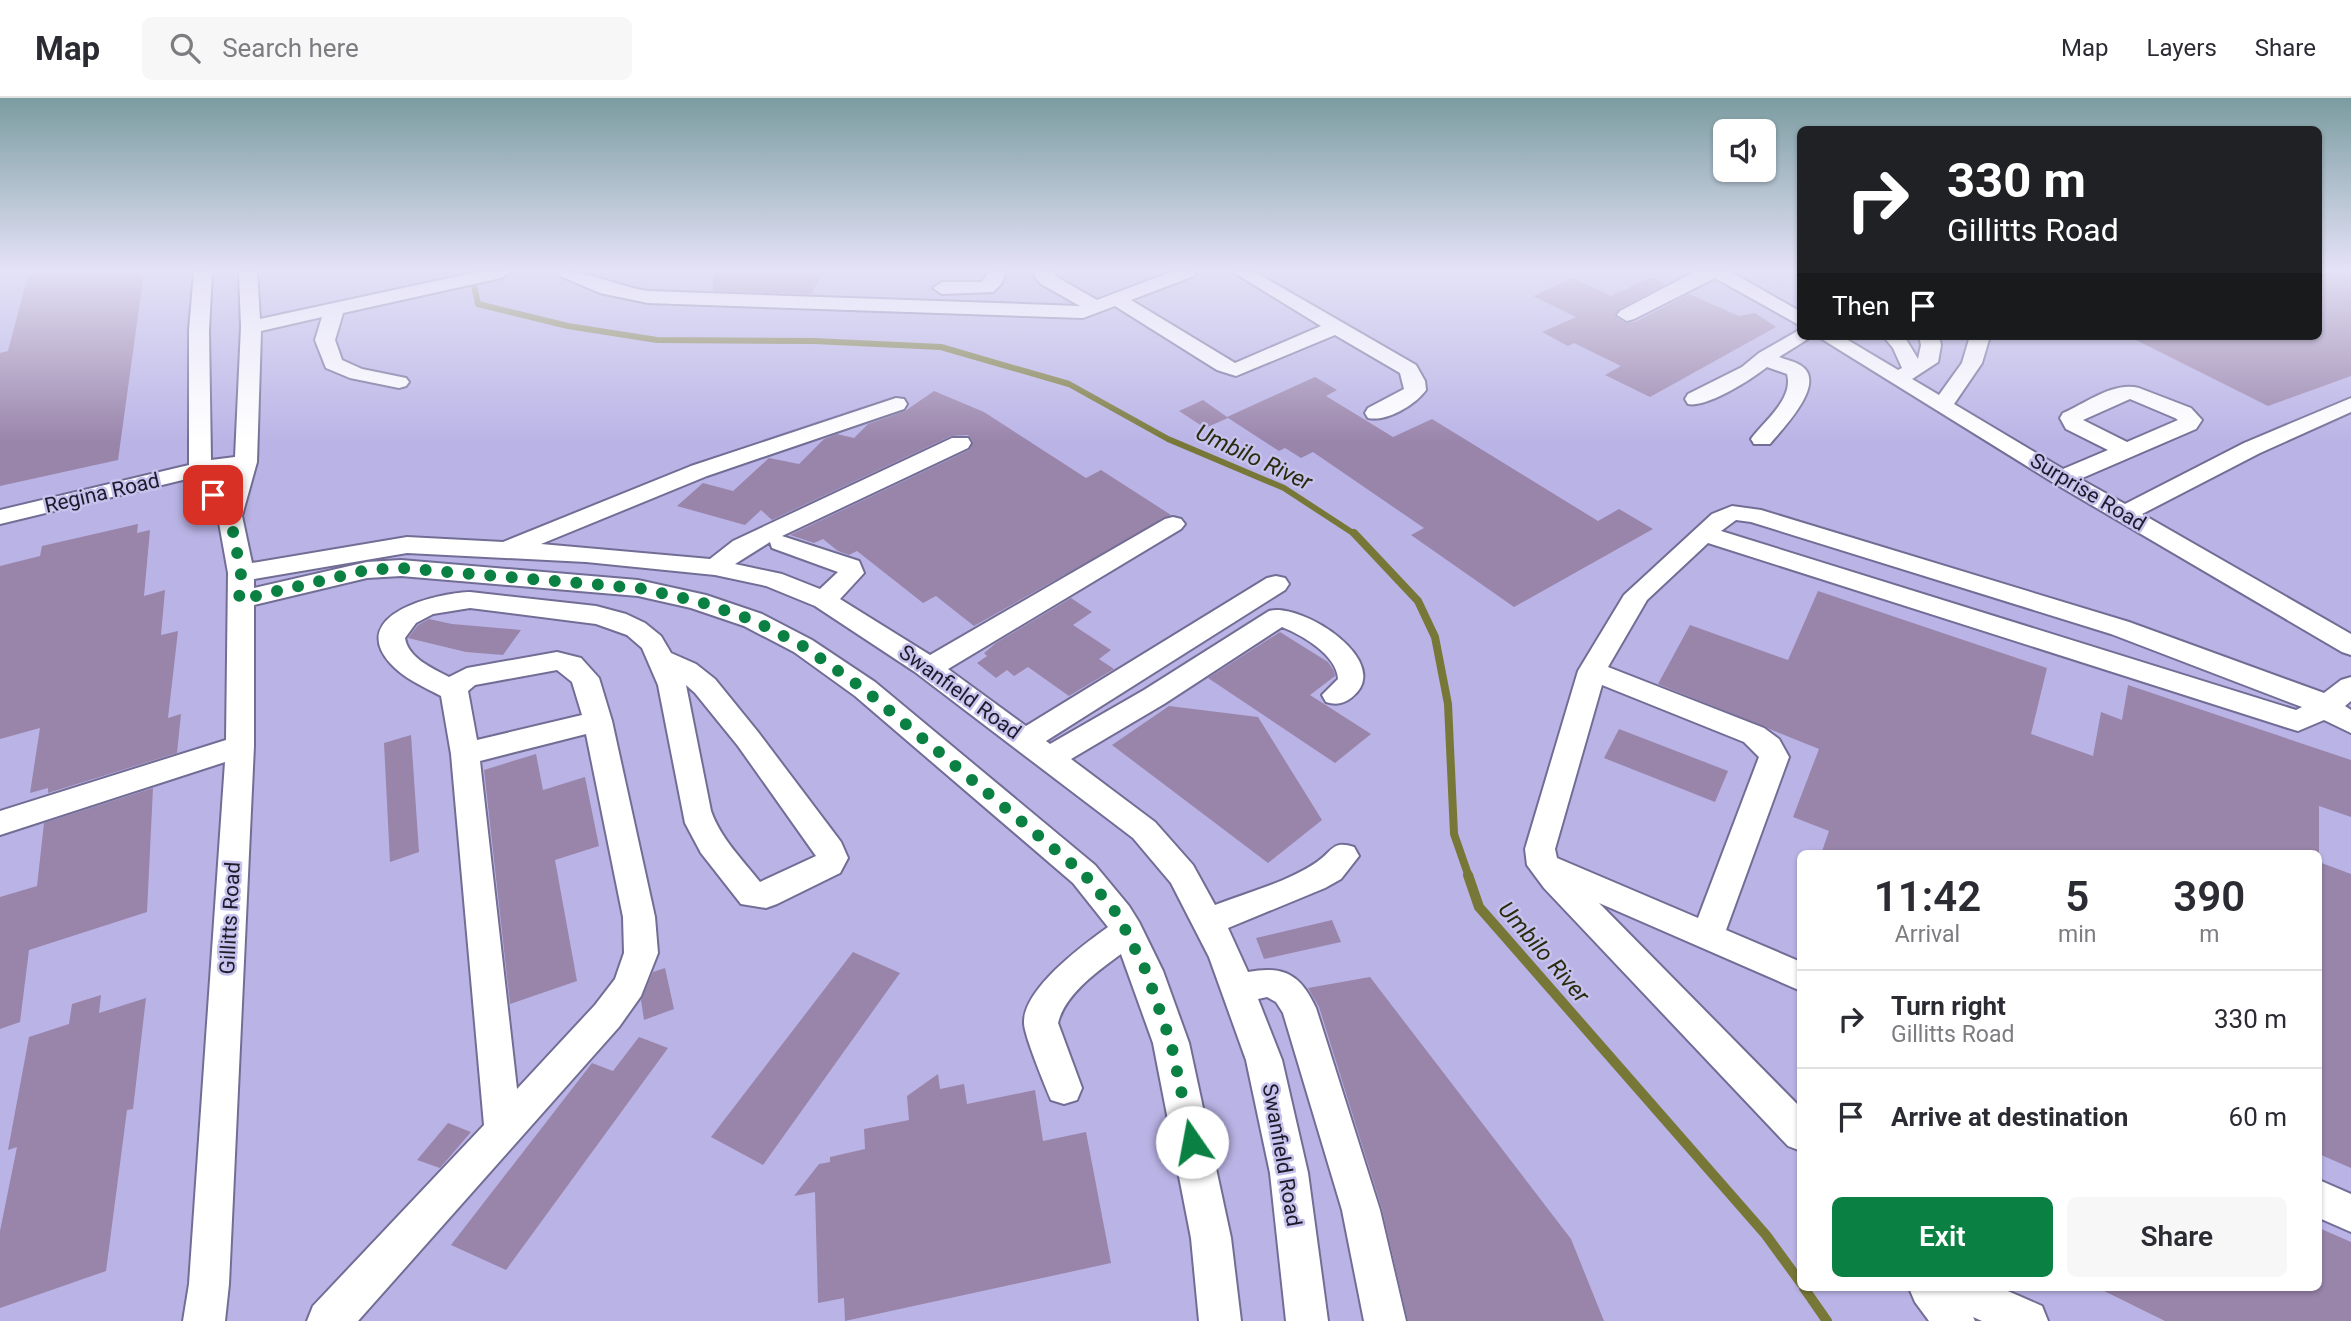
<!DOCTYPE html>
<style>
body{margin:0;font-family:Roboto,sans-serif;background:#f7f7f7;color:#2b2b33;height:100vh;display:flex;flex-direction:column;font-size:26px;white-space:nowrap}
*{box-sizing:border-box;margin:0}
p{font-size:23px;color:#7c7c81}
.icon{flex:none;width:38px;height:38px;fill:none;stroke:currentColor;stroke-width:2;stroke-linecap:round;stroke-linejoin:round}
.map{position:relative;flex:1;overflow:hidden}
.details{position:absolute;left:1797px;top:752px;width:525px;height:441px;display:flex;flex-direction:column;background:#fff;border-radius:10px;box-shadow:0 2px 5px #0004}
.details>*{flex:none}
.guide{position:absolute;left:1797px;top:28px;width:525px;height:214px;border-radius:10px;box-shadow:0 2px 5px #0004;background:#202124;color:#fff;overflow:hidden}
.tools{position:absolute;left:1713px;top:21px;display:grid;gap:14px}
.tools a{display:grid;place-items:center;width:63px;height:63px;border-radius:10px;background:#fff;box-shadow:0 2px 5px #0004;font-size:35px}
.pin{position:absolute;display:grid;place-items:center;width:60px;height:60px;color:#fff;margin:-30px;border-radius:14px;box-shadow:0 4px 10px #0006}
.me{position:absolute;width:77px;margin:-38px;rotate:348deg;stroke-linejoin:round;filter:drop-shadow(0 0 5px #0008)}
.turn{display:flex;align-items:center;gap:24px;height:147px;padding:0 35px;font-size:32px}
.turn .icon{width:91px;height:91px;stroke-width:2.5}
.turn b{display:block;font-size:49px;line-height:60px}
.then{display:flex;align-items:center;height:66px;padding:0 35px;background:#0003;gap:14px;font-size:26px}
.eta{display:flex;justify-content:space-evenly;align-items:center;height:119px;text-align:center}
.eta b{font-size:42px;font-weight:600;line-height:49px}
.button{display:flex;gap:14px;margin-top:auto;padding:14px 35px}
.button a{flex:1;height:80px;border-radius:10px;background:#0b8043;color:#fff;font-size:28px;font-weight:600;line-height:80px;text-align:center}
.button a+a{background:#f7f7f7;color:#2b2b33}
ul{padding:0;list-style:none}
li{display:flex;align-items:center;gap:21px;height:98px;padding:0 35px;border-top:2px solid #e1e1e2}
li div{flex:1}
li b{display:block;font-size:26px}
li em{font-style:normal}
header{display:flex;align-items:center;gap:42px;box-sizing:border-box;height:98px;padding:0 35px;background:#fff;border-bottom:2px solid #e1e1e2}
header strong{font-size:33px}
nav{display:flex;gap:38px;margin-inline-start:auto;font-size:24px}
.search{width:490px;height:63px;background:#f7f7f7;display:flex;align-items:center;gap:18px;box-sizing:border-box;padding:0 24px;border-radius:10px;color:#7c7c81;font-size:26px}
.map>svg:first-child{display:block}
.built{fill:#bab4e6;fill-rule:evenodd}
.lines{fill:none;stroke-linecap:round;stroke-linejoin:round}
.stream-far2{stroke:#777837;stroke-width:6}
.stream-far1{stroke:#777837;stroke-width:8}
.stream{stroke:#777837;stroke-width:10}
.building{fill:#9984aa}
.minor-casing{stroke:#726d95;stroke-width:4}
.minor{fill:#fff;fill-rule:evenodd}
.route{stroke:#0b8043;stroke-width:12;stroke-dasharray:0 21.6}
.labels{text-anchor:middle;stroke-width:5;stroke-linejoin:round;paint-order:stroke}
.street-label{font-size:21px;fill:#1d1b2a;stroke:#c6c1ed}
.water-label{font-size:23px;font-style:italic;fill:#2a2b0d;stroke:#c6c1ed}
</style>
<header>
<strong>Map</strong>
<div class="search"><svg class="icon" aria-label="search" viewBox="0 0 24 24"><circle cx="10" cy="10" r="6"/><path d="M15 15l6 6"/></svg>Search here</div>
<nav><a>Map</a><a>Layers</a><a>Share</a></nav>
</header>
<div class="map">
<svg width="2351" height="1223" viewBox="0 0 2351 1223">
<rect width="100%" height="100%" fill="#c6c1ed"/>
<path class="built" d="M0 174H1801V238H2319V174H2351V1223H0ZM1801 756H2319V1190H1801Z"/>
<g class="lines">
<polyline class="stream-far2" points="474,188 478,206 568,228 657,242 814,243 941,249 1069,286 1168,341 1284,390 1356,437"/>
<polyline class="stream-far1" points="1354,435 1418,503 1435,539 1448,606 1454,736 1469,779"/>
<g class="stream">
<polyline points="1468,777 1479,809 1766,1137 1801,1185"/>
<polyline points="1804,1190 1827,1223"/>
</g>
</g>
<g class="building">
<polygon points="46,174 144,174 118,362 0,388 0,255 8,253 28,177"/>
<polygon points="713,174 823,174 811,196 713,193"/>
<polygon points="2319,174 2351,174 2351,278 2268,308 2128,238 2319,238"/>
<polygon points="1651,179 1666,186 1619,211 1616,219 1626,225 1635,224 1689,196 1739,218 1755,215 1776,229 1650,299 1605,277 1621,268 1574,245 1568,248 1542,234 1576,219 1533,198 1573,180 1611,198"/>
<polygon points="1315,279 1337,292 1326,298 1393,339 1432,321 1598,423 1619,411 1653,431 1514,509 1411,437 1424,430 1313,354 1301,360 1285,350 1279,353 1228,320 1205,330 1179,313 1203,302 1227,319"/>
<polygon points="934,293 984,314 1086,380 1101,372 1171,417 974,528 936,498 923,505 857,453 849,457 838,453 823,441 814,445 790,437 969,352 973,344 968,337 951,338 772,422 761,412 745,427 677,408 703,385 733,393 769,360 799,366 824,341 837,336 854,340 868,326 905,313"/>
<polygon points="138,426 137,435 150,432 144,498 165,492 161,537 178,533 168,620 181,616 177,655 48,695 48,690 30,695 40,630 0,641 0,468 40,458 42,448"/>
<polygon points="1818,493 2047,570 2031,636 2093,658 2101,614 2122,622 2128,587 2351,662 2351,719 2319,708 2319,756 1821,756 1829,733 1793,719 1819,651 1658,586 1690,527 1788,562"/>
<polygon points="1071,500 1092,514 1073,527 1111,552 1099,561 1114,571 1069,598 1028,569 1014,578 1007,572 996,580 977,565 987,558 984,555 996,545"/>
<polygon points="429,521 452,526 521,532 503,557 466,554 408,540 418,527"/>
<polygon points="1280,534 1328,564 1334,573 1335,578 1310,597 1371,636 1335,665 1208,580"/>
<polygon points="1169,608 1258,619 1322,722 1268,765 1112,647"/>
<polygon points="1619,631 1728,673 1715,704 1604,660"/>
<polygon points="411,637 419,754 390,764 384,645"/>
<polygon points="536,656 543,692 585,679 599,748 555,762 577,883 510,906 484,672"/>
<polygon points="153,690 147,814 29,852 20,924 0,931 0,799 37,788 44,725"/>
<polygon points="2319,764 2351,776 2351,1070 2319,1056"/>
<polygon points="1332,822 1341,844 1264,861 1256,840"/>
<polygon points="853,854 900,875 763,1067 711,1039"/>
<polygon points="665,870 674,911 644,922 641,902 653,874"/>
<polygon points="1370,879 1571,1141 1604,1223 1408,1223 1382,1111 1319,909 1308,890"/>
<polygon points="101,897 99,915 146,900 133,1011 127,1012 106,1173 0,1210 0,1133 17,1049 8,1052 29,939 69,926 72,906"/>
<polygon points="639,939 668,950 506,1172 451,1147 592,965 613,973"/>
<polygon points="938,976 940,991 964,986 967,1006 1035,992 1043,1043 1086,1034 1111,1165 845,1223 844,1200 818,1205 815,1094 794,1098 819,1066 830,1064 830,1059 865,1051 864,1031 909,1022 907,998"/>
<polygon points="448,1025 471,1034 440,1070 417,1062"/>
<polygon points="2319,1130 2351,1144 2351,1223 2165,1223 2098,1190 2319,1190"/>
</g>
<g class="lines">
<defs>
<g id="minor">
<path d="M194 174H212L209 232 211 362 235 359 241 229 239 174H257L260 221 477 174H510L501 180 343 215 335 242 342 262 362 271 406 280 409 284 406 288 399 290 350 280 326 270 315 242 322 219 261 233 257 364 242 418 252 465 407 439 503 444 691 368 896 300 904 301 907 306 904 311 707 378 541 446 710 461 733 443 952 340H968L971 345 968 350 782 438 859 463 864 475 840 501 930 557 1165 421 1173 419 1181 421 1185 426 1181 431 948 571 1026 628 1267 480 1276 478 1285 480 1289 486 1285 492 1046 643 1050 646 1144 592 1269 513C1302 504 1397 565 1351 600 1343 606 1336 607 1326 604L1322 597 1338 581C1337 557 1302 537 1282 529L1164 606 1071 661 1155 724 1193 767 1215 807C1248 794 1288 784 1317 764 1333 753 1332 742 1354 749L1359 758 1341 781 1325 790 1228 830 1248 874C1284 867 1301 877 1316 910L1380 1112 1406 1223H1364L1342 1112 1283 915 1276 904 1267 899 1258 901 1282 962 1308 1075 1328 1223H1286L1270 1075 1246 962 1209 859 1171 785 1133 740 915 574 815 508 766 488 715 477 586 464 407 455 254 481V490L367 464 401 462 638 482 706 497 762 516 812 542 875 584 1095 767 1129 808 1139 824 1163 873 1189 945 1231 1140 1241 1223H1199L1191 1140 1153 945 1121 856C1098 873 1065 896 1058 925L1082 990 1077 1002 1064 1006 1051 1002C1045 988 1024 937 1024 925 1023 891 1083 847 1108 829L1073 785 855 598 794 554 744 528 691 510 638 498 401 478 367 480 254 507V648L229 1186 225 1223H183L189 1186 225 664 0 737V713L226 642 228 475 218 419 196 392 191 380 0 426V412L189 367V232ZM232 373 225 397 215 386 213 376ZM770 444 772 450 838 474 820 491 782 476 735 466Z"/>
<path d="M558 174C589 172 617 189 648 193L1080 208 1041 186 1034 178 1037 174H1055V178L1097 202 1171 174H1196L1194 178 1131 202 1235 265 1321 228 1233 174H1255L1416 267 1425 283 1426 292C1415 307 1387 324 1368 320L1365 315 1368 310 1404 291 1400 275 1335 237 1236 278 1217 272 1115 208 1083 220 648 205 600 195 560 178Z"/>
<polygon points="988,174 1006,174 1001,186 993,194 942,196 933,190 942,184 982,184"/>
<polygon points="1694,174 1731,174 1801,214 1801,228 1715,180 1634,221 1627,223 1617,217 1620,213"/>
<path d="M1801 231V238H1810L1808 241 1779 259C1786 262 1794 263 1800 267 1829 284 1782 331 1770 346H1754L1751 341C1764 323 1794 301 1787 276L1767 269C1752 281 1707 310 1688 306L1685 301 1688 296 1742 269 1759 255Z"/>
<path d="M1817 238H1841L1898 272 1902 270 1893 250 1883 238H1904L1918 261 1921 247 1919 238H1939L1941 247 1938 264 1912 281 1939 297 1962 265 1970 238H1990L1982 265 1954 306 2063 371 2108 352 2066 331 2060 320 2063 315C2086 305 2114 283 2139 290L2191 310 2202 322 2196 331 2080 381 2125 406 2244 345 2351 300V314L2260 355 2142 416 2351 536V557L2342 554 2054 385ZM2130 301 2175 320 2178 322 2127 344 2083 322Z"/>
<path d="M1732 408 1761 412 2129 524 2324 595 2341 582 2351 579V603L2345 608 2351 612V635L2324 622 2298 633 2288 630 1708 445 1647 502 1608 569 1764 630 1779 641 1789 659 1726 832 1801 864V893L1599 805 1801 1010V1053L1788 1048 1544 790 1527 767 1525 751 1578 573 1624 497 1712 416ZM1736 422 1751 424 2111 536 2302 609 2296 612 1721 433ZM1602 587 1744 644 1759 659 1698 820 1557 760 1555 751Z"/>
<path d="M470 494 596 508 626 516 645 525 661 538 671 555 696 566 715 581 758 634 841 744 848 760 840 775 777 806 766 810 741 806 701 755 685 725 658 587 642 550 627 537 596 526 470 510 433 516 416 525 405 540C408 560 432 570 449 579L467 570 557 554 581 560 599 580 612 623 655 819 658 855 641 898 619 929 358 1223H307L313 1208 484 1027 451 656 441 598C424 589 403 580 390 565 347 516 437 495 470 494ZM557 572 572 584 582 617 477 642 468 593 475 587ZM686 587 695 595 738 648 816 758 760 784C742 761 721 741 711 713ZM586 636 623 819 624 855 615 881 595 907 517 991 480 663Z"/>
<polygon points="2319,1082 2351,1096 2351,1134 2319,1120"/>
<polygon points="1909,1190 2001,1190 2042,1208 2048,1223 1982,1223 1973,1219 1975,1223 1929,1223 1915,1204"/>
</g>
</defs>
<use href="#minor" class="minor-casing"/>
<use href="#minor" class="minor"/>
</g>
<linearGradient id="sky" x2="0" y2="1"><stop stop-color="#7b9ca1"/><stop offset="0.5" stop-color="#e5e3f7"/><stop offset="1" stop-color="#e5e3f7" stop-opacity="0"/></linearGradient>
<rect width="2351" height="345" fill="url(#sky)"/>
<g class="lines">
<polyline class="route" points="213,397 230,418 241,475 239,502 367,472 401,470 638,490 697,503 753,522 803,548 865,592 1084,776 1118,817 1146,873 1171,945 1192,1044"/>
</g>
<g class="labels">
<g class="street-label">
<text transform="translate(2088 394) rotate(31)" y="7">Surprise Road</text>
<text transform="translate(102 395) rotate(-13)" y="7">Regina Road</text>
<text transform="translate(960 594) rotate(36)" y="7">Swanfield Road</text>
<text transform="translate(230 820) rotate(-87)" y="7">Gillitts Road</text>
<text transform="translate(1282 1057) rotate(80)" y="7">Swanfield Road</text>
</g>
<g class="water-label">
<text transform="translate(1254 359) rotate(25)" y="8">Umbilo River</text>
<text transform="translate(1544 854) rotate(49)" y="8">Umbilo River</text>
</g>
</g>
</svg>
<div class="tools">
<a><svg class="icon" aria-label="sound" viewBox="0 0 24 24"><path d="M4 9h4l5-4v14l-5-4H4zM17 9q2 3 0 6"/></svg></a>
</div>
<div class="pin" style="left:213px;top:397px;background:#d93025"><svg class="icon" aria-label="arrive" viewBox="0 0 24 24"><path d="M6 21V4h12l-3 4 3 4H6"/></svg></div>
<svg class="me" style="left:1192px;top:1044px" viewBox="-20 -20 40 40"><circle r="19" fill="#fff"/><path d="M0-13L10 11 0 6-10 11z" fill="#0b8043"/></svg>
<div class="guide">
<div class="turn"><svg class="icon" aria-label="right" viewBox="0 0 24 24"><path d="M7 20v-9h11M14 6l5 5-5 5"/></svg><div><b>330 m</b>Gillitts Road</div></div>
<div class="then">Then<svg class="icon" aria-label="arrive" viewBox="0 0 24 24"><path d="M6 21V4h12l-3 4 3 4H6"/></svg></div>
</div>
<section class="details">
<div class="eta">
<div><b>11:42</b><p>Arrival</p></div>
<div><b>5</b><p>min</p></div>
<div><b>390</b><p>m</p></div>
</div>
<ul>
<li><svg class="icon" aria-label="right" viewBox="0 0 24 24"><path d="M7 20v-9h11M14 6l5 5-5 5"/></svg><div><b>Turn right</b><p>Gillitts Road</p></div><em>330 m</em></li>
<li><svg class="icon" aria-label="arrive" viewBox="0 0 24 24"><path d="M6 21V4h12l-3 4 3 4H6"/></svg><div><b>Arrive at destination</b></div><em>60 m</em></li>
</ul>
<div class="button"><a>Exit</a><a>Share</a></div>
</section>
</div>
